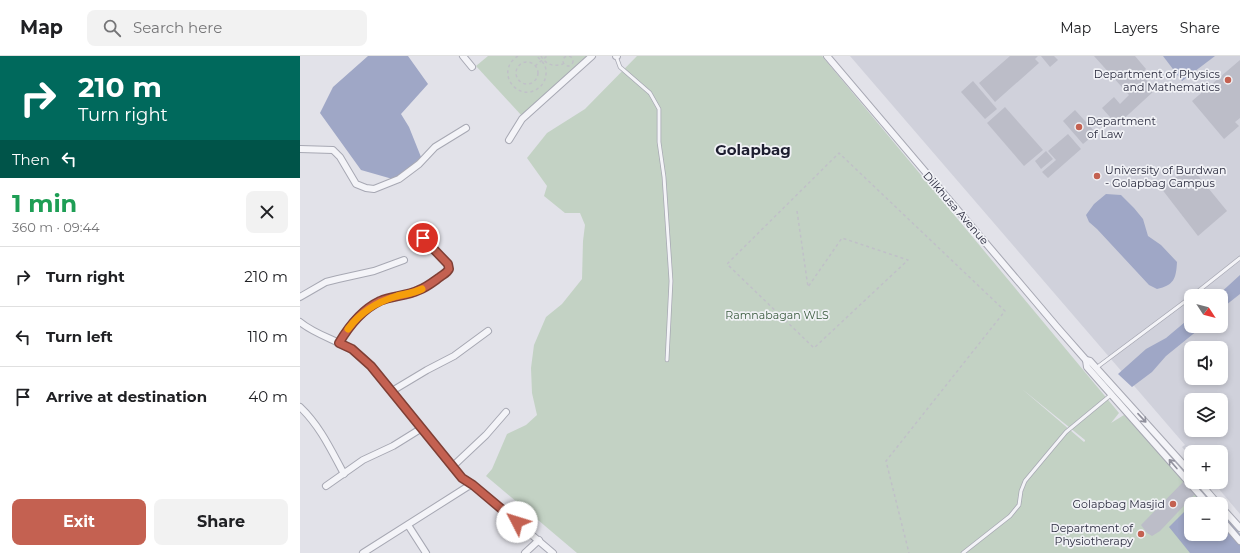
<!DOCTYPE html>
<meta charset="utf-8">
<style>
body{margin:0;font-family:Montserrat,sans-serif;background:#f2f2f2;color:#202124;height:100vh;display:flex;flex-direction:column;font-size:15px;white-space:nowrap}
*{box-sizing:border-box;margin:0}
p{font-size:13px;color:#757577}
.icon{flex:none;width:22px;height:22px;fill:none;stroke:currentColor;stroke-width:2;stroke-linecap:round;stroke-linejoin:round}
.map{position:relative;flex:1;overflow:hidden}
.panel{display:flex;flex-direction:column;background:#fff;width:300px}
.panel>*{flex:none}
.banner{background:#00695c;color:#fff;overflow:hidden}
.needle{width:26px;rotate:126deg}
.buttons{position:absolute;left:884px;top:233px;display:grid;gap:8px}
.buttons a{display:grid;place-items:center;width:44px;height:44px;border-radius:8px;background:#fff;box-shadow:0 2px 6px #0003;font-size:20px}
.pin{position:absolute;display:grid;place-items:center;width:34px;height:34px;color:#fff;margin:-17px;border:2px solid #fff;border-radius:50%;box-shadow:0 1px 4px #0007}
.me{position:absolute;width:44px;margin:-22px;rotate:310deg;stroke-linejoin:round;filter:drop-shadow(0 0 3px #0008)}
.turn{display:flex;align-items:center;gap:14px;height:84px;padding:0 12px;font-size:18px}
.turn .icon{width:52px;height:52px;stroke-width:2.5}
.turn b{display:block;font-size:28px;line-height:34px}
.then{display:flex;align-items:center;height:38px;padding:0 12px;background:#0003;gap:8px;font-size:15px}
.round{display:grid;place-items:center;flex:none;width:42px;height:42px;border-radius:8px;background:#f2f2f2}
.overview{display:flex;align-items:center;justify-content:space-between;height:68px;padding:0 12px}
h1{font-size:24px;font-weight:700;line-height:30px;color:#1e9e55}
.action{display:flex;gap:8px;margin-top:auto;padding:8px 12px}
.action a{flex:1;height:46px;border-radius:8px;background:#c46151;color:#fff;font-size:16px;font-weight:700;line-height:46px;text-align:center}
.action a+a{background:#f2f2f2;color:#202124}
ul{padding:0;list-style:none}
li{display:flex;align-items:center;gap:12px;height:60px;padding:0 12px;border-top:1px solid #e0e0e0}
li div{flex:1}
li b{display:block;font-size:15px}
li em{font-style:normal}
header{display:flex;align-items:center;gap:24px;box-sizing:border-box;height:56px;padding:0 20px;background:#fff;border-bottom:1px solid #e0e0e0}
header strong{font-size:19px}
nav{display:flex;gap:22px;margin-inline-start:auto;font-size:14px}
.search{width:280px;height:36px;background:#f2f2f2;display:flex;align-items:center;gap:10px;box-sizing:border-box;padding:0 14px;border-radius:8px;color:#757577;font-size:15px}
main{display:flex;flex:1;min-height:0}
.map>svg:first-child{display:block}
.built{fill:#d0d1db;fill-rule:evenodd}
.green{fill:#c3d2c4;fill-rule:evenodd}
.water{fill:#9fa7c6}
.building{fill:#bcbdc8}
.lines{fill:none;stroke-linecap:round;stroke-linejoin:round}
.service-casing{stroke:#a7a8b3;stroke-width:4.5}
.minor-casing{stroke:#a7a8b3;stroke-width:8}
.path{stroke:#c0c0c8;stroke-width:1.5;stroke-dasharray:3 3;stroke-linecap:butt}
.service{stroke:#f4f4f8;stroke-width:3}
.minor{stroke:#f4f4f8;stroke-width:6}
.oneway{stroke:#90909c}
.route-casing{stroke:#7f3f35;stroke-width:10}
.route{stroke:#c46151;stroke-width:7}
.slow{stroke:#f59e0b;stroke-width:7}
.poi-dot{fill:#c46151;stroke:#f1f2f6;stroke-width:1.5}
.labels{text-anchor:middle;stroke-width:3.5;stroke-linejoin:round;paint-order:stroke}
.poi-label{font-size:11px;fill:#2b2c3f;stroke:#f1f2f6;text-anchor:end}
.street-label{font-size:11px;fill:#2b2c3f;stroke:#f1f2f6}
.park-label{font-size:11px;fill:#395a3d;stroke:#f1f2f6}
.district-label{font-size:15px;font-weight:bold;fill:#1d1e30;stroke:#f1f2f6}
</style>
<header>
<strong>Map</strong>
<div class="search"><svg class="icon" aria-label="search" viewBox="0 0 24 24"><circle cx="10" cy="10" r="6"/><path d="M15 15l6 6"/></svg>Search here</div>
<nav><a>Map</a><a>Layers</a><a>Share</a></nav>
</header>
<main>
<section class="panel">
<div class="banner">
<div class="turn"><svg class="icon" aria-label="right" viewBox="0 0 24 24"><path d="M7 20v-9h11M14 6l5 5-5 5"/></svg><div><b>210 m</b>Turn right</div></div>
<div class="then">Then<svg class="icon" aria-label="left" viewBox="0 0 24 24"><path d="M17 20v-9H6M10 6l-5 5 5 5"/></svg></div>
</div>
<div class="overview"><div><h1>1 min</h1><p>360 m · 09:44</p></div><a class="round"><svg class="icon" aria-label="close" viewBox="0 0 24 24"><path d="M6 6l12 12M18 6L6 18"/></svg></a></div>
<ul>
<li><svg class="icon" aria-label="right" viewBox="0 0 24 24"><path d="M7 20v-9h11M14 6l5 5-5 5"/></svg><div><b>Turn right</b></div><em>210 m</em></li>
<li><svg class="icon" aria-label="left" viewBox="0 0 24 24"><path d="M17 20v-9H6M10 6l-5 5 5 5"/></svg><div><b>Turn left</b></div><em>110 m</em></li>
<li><svg class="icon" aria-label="arrive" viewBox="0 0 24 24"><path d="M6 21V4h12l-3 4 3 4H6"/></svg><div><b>Arrive at destination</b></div><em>40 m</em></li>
</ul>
<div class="action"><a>Exit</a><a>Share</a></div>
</section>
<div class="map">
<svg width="940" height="497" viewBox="0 0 940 497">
<rect width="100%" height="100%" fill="#e2e2e9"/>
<path class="built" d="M550 0H940V458L913 426H921V396H891V401L882 391 885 389ZM891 240H921V270H891ZM891 292H921V322H891ZM891 344H921V374H891Z"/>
<g class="green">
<polygon points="188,0 289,0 222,60 176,10"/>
<path d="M337 0H522L819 357 811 367 824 359 911 448H891V478H921V458L940 478V497H277L186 420 192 413 207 378 226 369 237 359 232 337 231 312 234 289 246 261 262 248 282 223 283 185 285 169 280 157H265L244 140 247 130 227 102 247 77 285 53ZM722 333 785 384V385L784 386Z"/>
</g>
<g class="water">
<polygon points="68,0 108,0 128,28 101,58 109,71 121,101 96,124 61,114 20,57 33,31"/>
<polygon points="863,0 915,0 882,25"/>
<path d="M806 138 821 139 834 152 843 163 848 180 861 189 877 206C876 223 874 229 857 233L849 229 797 173 789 166 786 159 794 148Z"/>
<polygon points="940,219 940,238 921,253 921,240 917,240"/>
<polygon points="891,261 891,270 903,270 866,300 852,316 832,331 818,318 846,293 866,282"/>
<polygon points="891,449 891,478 921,478 921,456 940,478 940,497 890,497 869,471"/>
</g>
<g class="building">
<polygon points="710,0 738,0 735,3 739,7 695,46 679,27"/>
<polygon points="741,0 754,0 758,4 750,11"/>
<polygon points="794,0 835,0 846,13 841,18 855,34 817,69 802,52 814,41 820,48 829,39"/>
<polygon points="940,4 940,62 935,66 939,70 924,83 892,45"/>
<polygon points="673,25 697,53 685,63 661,36"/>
<polygon points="705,51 743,94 724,110 687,67"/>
<polygon points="775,54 796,77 783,88 763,65"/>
<polygon points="768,78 781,93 748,122 742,116 756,104 748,95"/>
<polygon points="746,95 753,103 741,113 735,105"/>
<polygon points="891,111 927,155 898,180 861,132"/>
<polygon points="886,423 896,437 860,475 852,480 847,477 841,469"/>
</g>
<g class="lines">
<defs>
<g id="service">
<polyline points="316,0 320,11 350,37 359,53 359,86 364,121 371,225 367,304"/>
<polyline points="892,240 940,202"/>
<polyline points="796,312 891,241"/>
<polyline points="663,497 710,460 719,449 721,435 725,425 745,401 766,376 812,338"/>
</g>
<g id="minor">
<polyline points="163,0 172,11"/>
<polyline points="316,0 317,0"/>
<polyline points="527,0 757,271 786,304 790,305 891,417"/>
<polyline points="209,84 222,63 292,0"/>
<polyline points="0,93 33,94 40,101 56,128 66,132 74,133 99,123 119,108 135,91 166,72"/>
<polyline points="0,241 26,226 38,223 74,215 104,204"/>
<path d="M0 266C18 281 43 285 61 300 73 311 83 325 94 337 115 363 134 389 155 414L162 422 173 429"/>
<path d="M39 287C49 270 62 251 83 244 94 241 108 239 119 234 129 230 138 222 148 216L149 213 148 208 123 182"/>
<polyline points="786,304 787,311 908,448"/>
<polyline points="92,335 127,314 154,300 188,275"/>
<path d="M0 351C20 370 31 394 44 418"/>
<polyline points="152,411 186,379 206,356"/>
<polyline points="899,426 918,448"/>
<polyline points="26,430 63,404 93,390 122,372"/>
<polyline points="921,451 940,472"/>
<polyline points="921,463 940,485"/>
<polyline points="108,469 126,497"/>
<polyline points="63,497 167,431 173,429 253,497"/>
<polyline points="225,497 239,484"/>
</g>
</defs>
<use href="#service" class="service-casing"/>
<use href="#minor" class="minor-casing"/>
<g class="path">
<circle cx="268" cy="5" r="5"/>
<path d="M218 0C193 16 219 49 240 31 243 28 246 23 246 18 247 10 242 4 236 0"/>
<path d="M241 0C246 9 254 11 263 8"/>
<circle cx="227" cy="17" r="11"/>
<polyline points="235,10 247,0"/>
<polyline points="497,155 508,231 542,182 608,204 514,292 427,208 539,97 705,255 586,405 609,497"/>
</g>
<use href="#service" class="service"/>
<use href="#minor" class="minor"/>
</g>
<defs><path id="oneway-shaft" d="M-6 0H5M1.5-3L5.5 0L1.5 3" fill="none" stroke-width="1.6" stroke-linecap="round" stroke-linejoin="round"/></defs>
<g class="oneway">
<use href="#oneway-shaft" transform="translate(842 362) rotate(47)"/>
<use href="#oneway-shaft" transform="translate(873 408) rotate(-131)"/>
</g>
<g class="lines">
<defs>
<path id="route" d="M123 182 148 208 149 213C147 217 144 218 140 221 133 226 127 231 119 234 107 240 92 240 80 245 61 254 49 270 39 287L52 293 71 310 162 422 173 429 217 466"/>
</defs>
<use href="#route" class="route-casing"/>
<use href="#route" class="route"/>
<path class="slow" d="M48 273C61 255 77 246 97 240 105 238 114 237 122 233"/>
</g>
<g class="poi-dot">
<circle cx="928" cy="24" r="4"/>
<circle cx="779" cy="71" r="4"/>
<circle cx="797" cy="120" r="4"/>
<circle cx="873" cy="448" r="4"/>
<circle cx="841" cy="478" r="4"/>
</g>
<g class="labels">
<g class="poi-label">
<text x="920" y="22">Department of Physics<tspan x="920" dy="13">and Mathematics</tspan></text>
<text x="787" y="69" text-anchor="start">Department<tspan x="787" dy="13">of Law</tspan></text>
<text x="805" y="118" text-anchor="start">University of Burdwan<tspan x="805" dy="13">- Golapbag Campus</tspan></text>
<text x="865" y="452">Golapbag Masjid</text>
<text x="833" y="476">Department of<tspan x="833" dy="13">Physiotherapy</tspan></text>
</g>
<g class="street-label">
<text transform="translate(656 152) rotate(49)" y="4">Dilkhusa Avenue</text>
</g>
<g class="park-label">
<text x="477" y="263">Ramnabagan WLS</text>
</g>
<g class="district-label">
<text x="453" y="99">Golapbag</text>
</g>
</g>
</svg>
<div class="buttons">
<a><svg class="needle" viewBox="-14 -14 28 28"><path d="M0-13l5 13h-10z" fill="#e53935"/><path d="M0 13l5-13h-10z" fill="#757577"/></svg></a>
<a><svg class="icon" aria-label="sound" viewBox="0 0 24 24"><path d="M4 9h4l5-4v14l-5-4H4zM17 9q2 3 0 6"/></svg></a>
<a><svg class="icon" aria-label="layers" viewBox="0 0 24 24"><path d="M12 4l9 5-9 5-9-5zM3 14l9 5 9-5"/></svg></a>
<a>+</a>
<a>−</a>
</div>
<div class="pin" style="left:123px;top:182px;background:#d93025"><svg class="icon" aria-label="arrive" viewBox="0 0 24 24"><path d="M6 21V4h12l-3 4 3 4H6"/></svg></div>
<svg class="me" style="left:217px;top:466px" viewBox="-20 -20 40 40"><circle r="19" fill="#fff"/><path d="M0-13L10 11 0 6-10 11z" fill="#c46151"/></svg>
</div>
</main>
